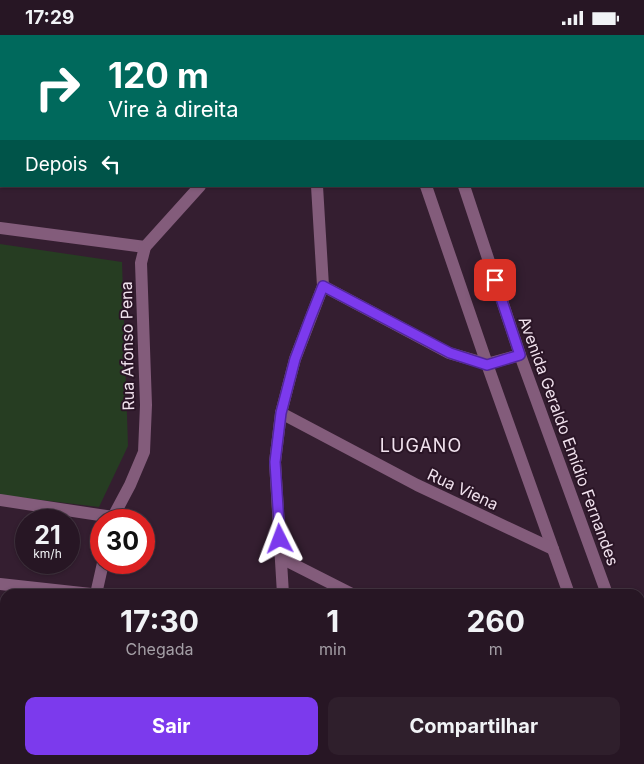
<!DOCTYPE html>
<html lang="pt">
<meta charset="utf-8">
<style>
body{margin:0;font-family:Inter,sans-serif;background:#2f1f2c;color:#f1f3f6;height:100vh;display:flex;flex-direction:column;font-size:19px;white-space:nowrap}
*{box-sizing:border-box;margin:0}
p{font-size:16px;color:#a49fa6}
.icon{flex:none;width:28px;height:28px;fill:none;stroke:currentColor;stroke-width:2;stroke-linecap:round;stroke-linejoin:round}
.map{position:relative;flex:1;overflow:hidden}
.sheet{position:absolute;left:0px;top:554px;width:645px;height:176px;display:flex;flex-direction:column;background:#271624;border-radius:15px 15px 0 0;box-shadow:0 1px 4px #0004,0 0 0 1px #433541}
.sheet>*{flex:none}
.banner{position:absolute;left:0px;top:0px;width:645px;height:152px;box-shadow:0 1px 4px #0004,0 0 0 1px #433541;background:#00695c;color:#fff;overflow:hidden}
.speed{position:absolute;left:15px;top:474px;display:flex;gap:10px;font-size:25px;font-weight:700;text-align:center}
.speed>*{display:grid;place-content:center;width:65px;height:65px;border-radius:50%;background:#271624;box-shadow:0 1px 4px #0004,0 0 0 1px #433541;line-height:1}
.speed small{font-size:12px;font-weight:400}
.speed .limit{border:8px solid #d22;background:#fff;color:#111}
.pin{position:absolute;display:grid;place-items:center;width:42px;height:42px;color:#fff;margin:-21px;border-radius:10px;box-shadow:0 2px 8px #0006}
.me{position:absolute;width:55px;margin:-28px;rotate:357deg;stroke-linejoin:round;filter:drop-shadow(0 0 4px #0008)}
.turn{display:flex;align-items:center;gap:18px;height:105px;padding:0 25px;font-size:22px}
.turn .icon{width:65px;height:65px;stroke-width:2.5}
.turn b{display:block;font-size:35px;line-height:42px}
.then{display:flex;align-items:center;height:48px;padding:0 25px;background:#0003;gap:10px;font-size:19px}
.eta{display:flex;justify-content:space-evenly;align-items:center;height:85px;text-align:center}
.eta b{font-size:30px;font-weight:700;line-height:35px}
.primary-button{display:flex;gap:10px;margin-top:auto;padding:10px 25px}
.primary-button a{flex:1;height:58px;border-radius:10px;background:#7c3aed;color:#fff;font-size:20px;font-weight:700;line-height:58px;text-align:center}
.primary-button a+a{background:#2f1f2c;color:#f1f3f6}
.status{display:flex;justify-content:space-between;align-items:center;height:35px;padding:0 25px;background:#271624;direction:ltr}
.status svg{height:14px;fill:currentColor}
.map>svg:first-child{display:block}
.green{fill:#263d22}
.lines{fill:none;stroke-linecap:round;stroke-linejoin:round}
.minor{stroke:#835c7b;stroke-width:12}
.route-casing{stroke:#51269a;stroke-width:12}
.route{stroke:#7c3aed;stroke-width:9}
.labels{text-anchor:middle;stroke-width:4;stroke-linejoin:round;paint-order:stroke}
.street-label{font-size:16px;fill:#f1e2ee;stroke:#2a1526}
.neighbourhood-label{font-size:18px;letter-spacing:1px;fill:#f1e2ee;stroke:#2a1526}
</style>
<div class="status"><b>17:29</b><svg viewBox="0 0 49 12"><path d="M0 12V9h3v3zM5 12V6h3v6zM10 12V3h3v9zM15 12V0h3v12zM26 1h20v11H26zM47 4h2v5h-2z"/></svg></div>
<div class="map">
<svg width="644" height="729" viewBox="0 0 644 729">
<rect width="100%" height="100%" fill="#341e30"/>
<polygon class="green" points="0,209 122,227 128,411 99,472 0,460"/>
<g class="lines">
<g class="minor">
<polyline points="372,0 373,1"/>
<polyline points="407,0 408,1"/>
<polyline points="426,0 430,1"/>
<polyline points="276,1 276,0"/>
<polyline points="341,1 342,0"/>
<polyline points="501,1 501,0"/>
<polyline points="0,16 1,16"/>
<polyline points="0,104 1,104"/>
<polyline points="426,151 487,329 569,559"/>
<polyline points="464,151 520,320 607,559"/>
<polyline points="0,193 145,212"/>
<polyline points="323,251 449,318 487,329 520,320"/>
<polyline points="281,378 417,450 553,514"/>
<polyline points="0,465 113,482"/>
<polyline points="112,485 113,482 130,450 144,417 146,370 141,228 145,212 200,151"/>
<polyline points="281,523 352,559"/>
<polyline points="0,549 91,559"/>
<polyline points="96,559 103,528"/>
<polyline points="283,559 275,427 281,378 295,324 323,251 317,151"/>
<polyline points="0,639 5,640"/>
<polyline points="640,651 644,662"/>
<polyline points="640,684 644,683"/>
<polyline points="305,725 306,729"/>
<polyline points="381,725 389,729"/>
<polyline points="628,725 630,729"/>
</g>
</g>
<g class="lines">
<defs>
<polyline id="route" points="280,504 275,427 281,378 295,324 310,284 323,251 450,318 487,330 520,320 495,245"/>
</defs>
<use href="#route" class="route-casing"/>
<use href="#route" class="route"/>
</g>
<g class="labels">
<g class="street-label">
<text transform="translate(127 311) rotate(-91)" y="6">Rua Afonso Pena</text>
<text transform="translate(569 406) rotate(70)" y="6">Avenida Geraldo Emídio Fernandes</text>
<text transform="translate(463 454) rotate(25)" y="6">Rua Viena</text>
</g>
<g class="neighbourhood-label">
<text x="421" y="417">LUGANO</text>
</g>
</g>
</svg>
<div class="speed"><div>21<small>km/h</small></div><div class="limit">30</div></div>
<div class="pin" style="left:495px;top:245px;background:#d93025"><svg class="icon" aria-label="arrive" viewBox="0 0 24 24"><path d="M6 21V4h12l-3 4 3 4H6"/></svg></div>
<svg class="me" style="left:280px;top:504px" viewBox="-20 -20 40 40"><path d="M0-17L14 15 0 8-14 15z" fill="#7c3aed" stroke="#fff" stroke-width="4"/></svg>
<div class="banner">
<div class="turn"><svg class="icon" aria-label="right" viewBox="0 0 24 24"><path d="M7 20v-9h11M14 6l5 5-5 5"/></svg><div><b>120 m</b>Vire à direita</div></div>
<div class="then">Depois<svg class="icon" aria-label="left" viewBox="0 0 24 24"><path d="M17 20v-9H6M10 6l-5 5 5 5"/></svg></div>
</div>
<section class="sheet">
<div class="eta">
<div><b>17:30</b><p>Chegada</p></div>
<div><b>1</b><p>min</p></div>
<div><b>260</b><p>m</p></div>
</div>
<div class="primary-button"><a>Sair</a><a>Compartilhar</a></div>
</section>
</div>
